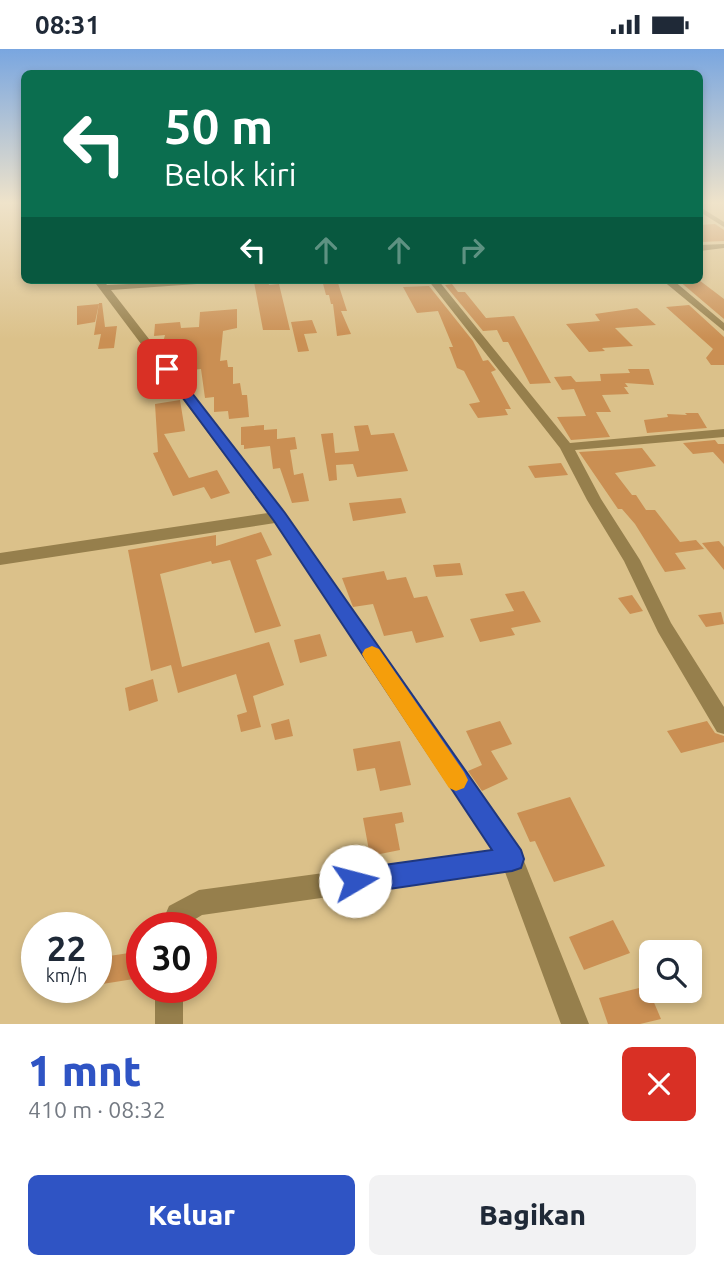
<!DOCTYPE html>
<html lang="id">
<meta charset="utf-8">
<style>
body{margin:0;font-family:Ubuntu,sans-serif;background:#f2f2f3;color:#1f2937;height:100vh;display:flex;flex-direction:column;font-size:26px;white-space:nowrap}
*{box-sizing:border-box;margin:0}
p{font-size:23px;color:#747a83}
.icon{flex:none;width:38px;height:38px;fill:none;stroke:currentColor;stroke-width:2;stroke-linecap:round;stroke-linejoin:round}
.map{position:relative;height:975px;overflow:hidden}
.sheet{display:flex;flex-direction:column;background:#fff;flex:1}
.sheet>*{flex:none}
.banner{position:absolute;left:21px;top:21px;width:682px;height:214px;border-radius:10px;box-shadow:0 4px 10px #0003;background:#0b6e4f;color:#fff;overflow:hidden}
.controls{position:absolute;left:639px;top:891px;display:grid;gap:14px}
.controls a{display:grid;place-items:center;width:63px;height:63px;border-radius:10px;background:#fff;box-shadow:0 4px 10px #0003;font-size:35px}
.speed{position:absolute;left:21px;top:863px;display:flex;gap:14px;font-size:35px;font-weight:700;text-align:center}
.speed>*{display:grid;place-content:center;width:91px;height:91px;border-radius:50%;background:#fff;box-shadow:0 4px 10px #0003;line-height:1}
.speed small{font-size:18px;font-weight:400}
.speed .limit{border:10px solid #d22;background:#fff;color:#111}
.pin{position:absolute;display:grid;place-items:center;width:60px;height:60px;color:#fff;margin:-30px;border-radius:14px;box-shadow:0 4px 10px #0006}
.me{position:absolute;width:77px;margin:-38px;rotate:82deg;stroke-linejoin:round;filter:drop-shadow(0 0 5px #0008)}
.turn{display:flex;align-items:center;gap:24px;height:147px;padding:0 28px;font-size:32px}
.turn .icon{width:91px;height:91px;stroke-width:2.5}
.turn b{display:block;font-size:49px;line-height:60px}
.lanes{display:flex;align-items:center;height:66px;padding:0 28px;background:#0003;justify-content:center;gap:35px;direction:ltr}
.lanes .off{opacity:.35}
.round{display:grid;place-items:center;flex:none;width:74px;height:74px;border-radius:10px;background:#f2f2f3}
.headline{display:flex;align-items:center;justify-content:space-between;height:119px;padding:0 28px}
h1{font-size:42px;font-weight:800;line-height:52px;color:#2f54c4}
.cta{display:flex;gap:14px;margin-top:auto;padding:14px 28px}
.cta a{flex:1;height:80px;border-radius:10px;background:#2f54c4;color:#fff;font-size:28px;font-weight:800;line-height:80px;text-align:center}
.cta a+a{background:#f2f2f3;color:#1f2937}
.status{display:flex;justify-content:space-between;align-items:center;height:49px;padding:0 35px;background:#fff;direction:ltr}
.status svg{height:19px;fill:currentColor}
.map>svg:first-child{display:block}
.building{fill:#ca8f53}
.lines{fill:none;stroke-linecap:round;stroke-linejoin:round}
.minor{fill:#967f4c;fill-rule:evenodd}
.route{fill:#2f54c4;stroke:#1f377f;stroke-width:2}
.slow{fill:#f59e0b}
</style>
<div class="status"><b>08:31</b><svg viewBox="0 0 49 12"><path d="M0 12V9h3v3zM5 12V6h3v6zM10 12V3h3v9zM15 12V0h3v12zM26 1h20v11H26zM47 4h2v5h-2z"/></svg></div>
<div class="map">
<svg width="724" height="975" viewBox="0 0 724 975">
<rect width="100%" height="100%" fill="#dbc18a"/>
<g class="building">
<polygon points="715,175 724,181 724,192 700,193 700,176"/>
<polygon points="322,231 337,231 347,262 341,262 351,285 337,287 333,255 331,255 329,246 326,246"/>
<polygon points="678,231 699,231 724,250 724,270"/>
<polygon points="268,232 269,236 279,235 290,281 263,281 254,233"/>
<polygon points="452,235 458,243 465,243 486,269 514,267 551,334 530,335 508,293 503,293 497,281 483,282 445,236"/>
<polygon points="429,237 473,292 483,312 488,311 496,321 491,323 511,360 505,360 508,366 478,369 469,355 480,353 464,322 457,319 449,298 453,298 438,262 417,264 403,238"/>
<polygon points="99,254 102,254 105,278 117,277 114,299 98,300 101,285 94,286"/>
<polygon points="99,255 95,273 77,276 77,257"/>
<polygon points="689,256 724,288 724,316 711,316 706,309 713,300 666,258"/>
<polygon points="637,259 656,276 615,279 633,297 602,299 605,302 589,303 566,275 600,272 595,265"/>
<polygon points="237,260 237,279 223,282 220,312 227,311 228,318 233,318 233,335 240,334 242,346 247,346 249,368 229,370 228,362 214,363 214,348 205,349 201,320 179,322 180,312 176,312 177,304 164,305 161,301 165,286 154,287 155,275 180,273 181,279 199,278 200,263"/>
<polygon points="312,271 317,284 304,285 309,302 298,303 291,273"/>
<polygon points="628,320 649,320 654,336 625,334 628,338 624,338 629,345 602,346 611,363 596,363 610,388 571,391 557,368 586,367 574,340 562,341 554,328 571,327 576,333 601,332 600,325 630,324"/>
<polygon points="180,351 185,382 164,385 189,429 217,421 230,444 211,450 204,438 173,447 153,404 158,403 155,355"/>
<polygon points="685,364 698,364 707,379 647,384 644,371 668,368 667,365 687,366"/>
<polygon points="264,376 264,381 277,380 277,390 295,388 297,400 290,401 294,426 303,424 309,452 292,454 280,419 273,420 270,397 244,400 244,396 241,396 241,378"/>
<polygon points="368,376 371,386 394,384 408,422 357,428 353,415 336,416 337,431 329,432 321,385 333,384 335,404 359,402 354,377"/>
<polygon points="715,391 718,395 724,395 724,415 713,403 693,405 683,394"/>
<polygon points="642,399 656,417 615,424 632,446 636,446 646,461 655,461 680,493 696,491 704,500 675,504 686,520 665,523 635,475 622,460 618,460 579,403"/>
<polygon points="561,414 568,426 535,429 528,417"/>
<polygon points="401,449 406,464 353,472 349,454"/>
<polygon points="261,483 272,506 256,511 281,577 255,584 230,511 212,515 211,512 160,525 182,618 269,593 284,636 253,647 261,678 241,683 237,666 247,663 236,625 178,644 171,616 151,622 128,501 216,486 216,497"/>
<polygon points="719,492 724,498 724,521 702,494"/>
<polygon points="460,514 463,526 436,528 433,516"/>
<polygon points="384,522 387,531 406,528 414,549 427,547 444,588 416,594 412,582 384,587 373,555 353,558 342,529"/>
<polygon points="524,542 541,573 511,579 515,586 480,593 470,570 514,562 505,545"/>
<polygon points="632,546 643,562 630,565 618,549"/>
<polygon points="721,563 724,575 706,578 698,566"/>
<polygon points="320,585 327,607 300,614 294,591"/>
<polygon points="153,630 158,652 129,662 125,639"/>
<polygon points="289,670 293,687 275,691 271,675"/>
<polygon points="500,672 512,695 491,702 508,730 482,742 468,722 482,716 466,682"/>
<polygon points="707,672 715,684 724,687 724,693 681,704 667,682"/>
<polygon points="400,692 411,736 380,742 375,719 357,722 353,700"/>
<polygon points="570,748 605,817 554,833 535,792 530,793 517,764"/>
<polygon points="402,763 404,773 395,775 400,801 370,807 363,769"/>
<polygon points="613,871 630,904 584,921 569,888"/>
<polygon points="142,902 140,929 96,936 96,909"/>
<polygon points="647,937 661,970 640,975 608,975 599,949"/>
</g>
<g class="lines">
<g class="minor">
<polygon points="700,158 724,173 724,178 700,163"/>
<polygon points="724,195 724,199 700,202 700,196"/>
<polygon points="93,231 103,231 107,236 216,231 211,234 111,241 284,464 520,802 589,975 561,975 505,823 202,866 187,875 186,878 160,878 169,857 199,841 492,801 275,474 0,516 0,504 268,464"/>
<polygon points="428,231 438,231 570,394 724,380 724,388 575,401 601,450 640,511 671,574 724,658 724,685 717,683 658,583 624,512 587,451 560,399"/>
<polygon points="662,231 673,231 724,274 724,282"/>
<rect x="155" y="938" width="28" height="37"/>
</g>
</g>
<linearGradient id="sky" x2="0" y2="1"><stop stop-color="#79a6e0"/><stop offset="0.53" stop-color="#efe3ca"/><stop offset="1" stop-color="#efe3ca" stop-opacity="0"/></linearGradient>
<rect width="724" height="290" fill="url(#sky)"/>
<polygon class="route" points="163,317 171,317 285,464 521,801 524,810 521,819 512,822 355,845 347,841 343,832 347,823 355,820 492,801 274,472 163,322"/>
<polygon class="slow" points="372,597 379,600 464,723 468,731 464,739 456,742 449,739 365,611 362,605 365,600"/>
</svg>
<div class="controls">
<a><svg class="icon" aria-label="search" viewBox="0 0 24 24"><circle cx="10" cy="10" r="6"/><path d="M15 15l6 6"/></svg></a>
</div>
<div class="speed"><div>22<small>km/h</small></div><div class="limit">30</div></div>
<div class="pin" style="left:167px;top:320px;background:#d93025"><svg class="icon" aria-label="arrive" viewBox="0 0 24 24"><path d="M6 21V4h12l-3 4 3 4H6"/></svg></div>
<svg class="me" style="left:355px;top:832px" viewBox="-20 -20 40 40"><circle r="19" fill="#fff"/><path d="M0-13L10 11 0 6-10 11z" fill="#2f54c4"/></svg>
<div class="banner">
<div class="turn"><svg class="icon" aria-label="left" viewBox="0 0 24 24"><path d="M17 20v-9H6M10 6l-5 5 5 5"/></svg><div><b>50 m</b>Belok kiri</div></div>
<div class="lanes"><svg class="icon" aria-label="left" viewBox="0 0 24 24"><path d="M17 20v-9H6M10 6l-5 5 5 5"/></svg><svg class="icon off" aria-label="ahead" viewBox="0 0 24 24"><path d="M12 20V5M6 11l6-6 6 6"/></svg><svg class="icon off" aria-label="ahead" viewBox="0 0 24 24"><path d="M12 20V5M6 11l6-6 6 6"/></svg><svg class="icon off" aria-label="right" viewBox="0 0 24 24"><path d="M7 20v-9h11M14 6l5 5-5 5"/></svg></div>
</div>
</div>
<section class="sheet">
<div class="headline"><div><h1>1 mnt</h1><p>410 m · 08:32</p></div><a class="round" style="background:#d93025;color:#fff"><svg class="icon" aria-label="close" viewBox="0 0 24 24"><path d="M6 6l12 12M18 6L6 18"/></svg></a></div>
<div class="cta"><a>Keluar</a><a>Bagikan</a></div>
</section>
